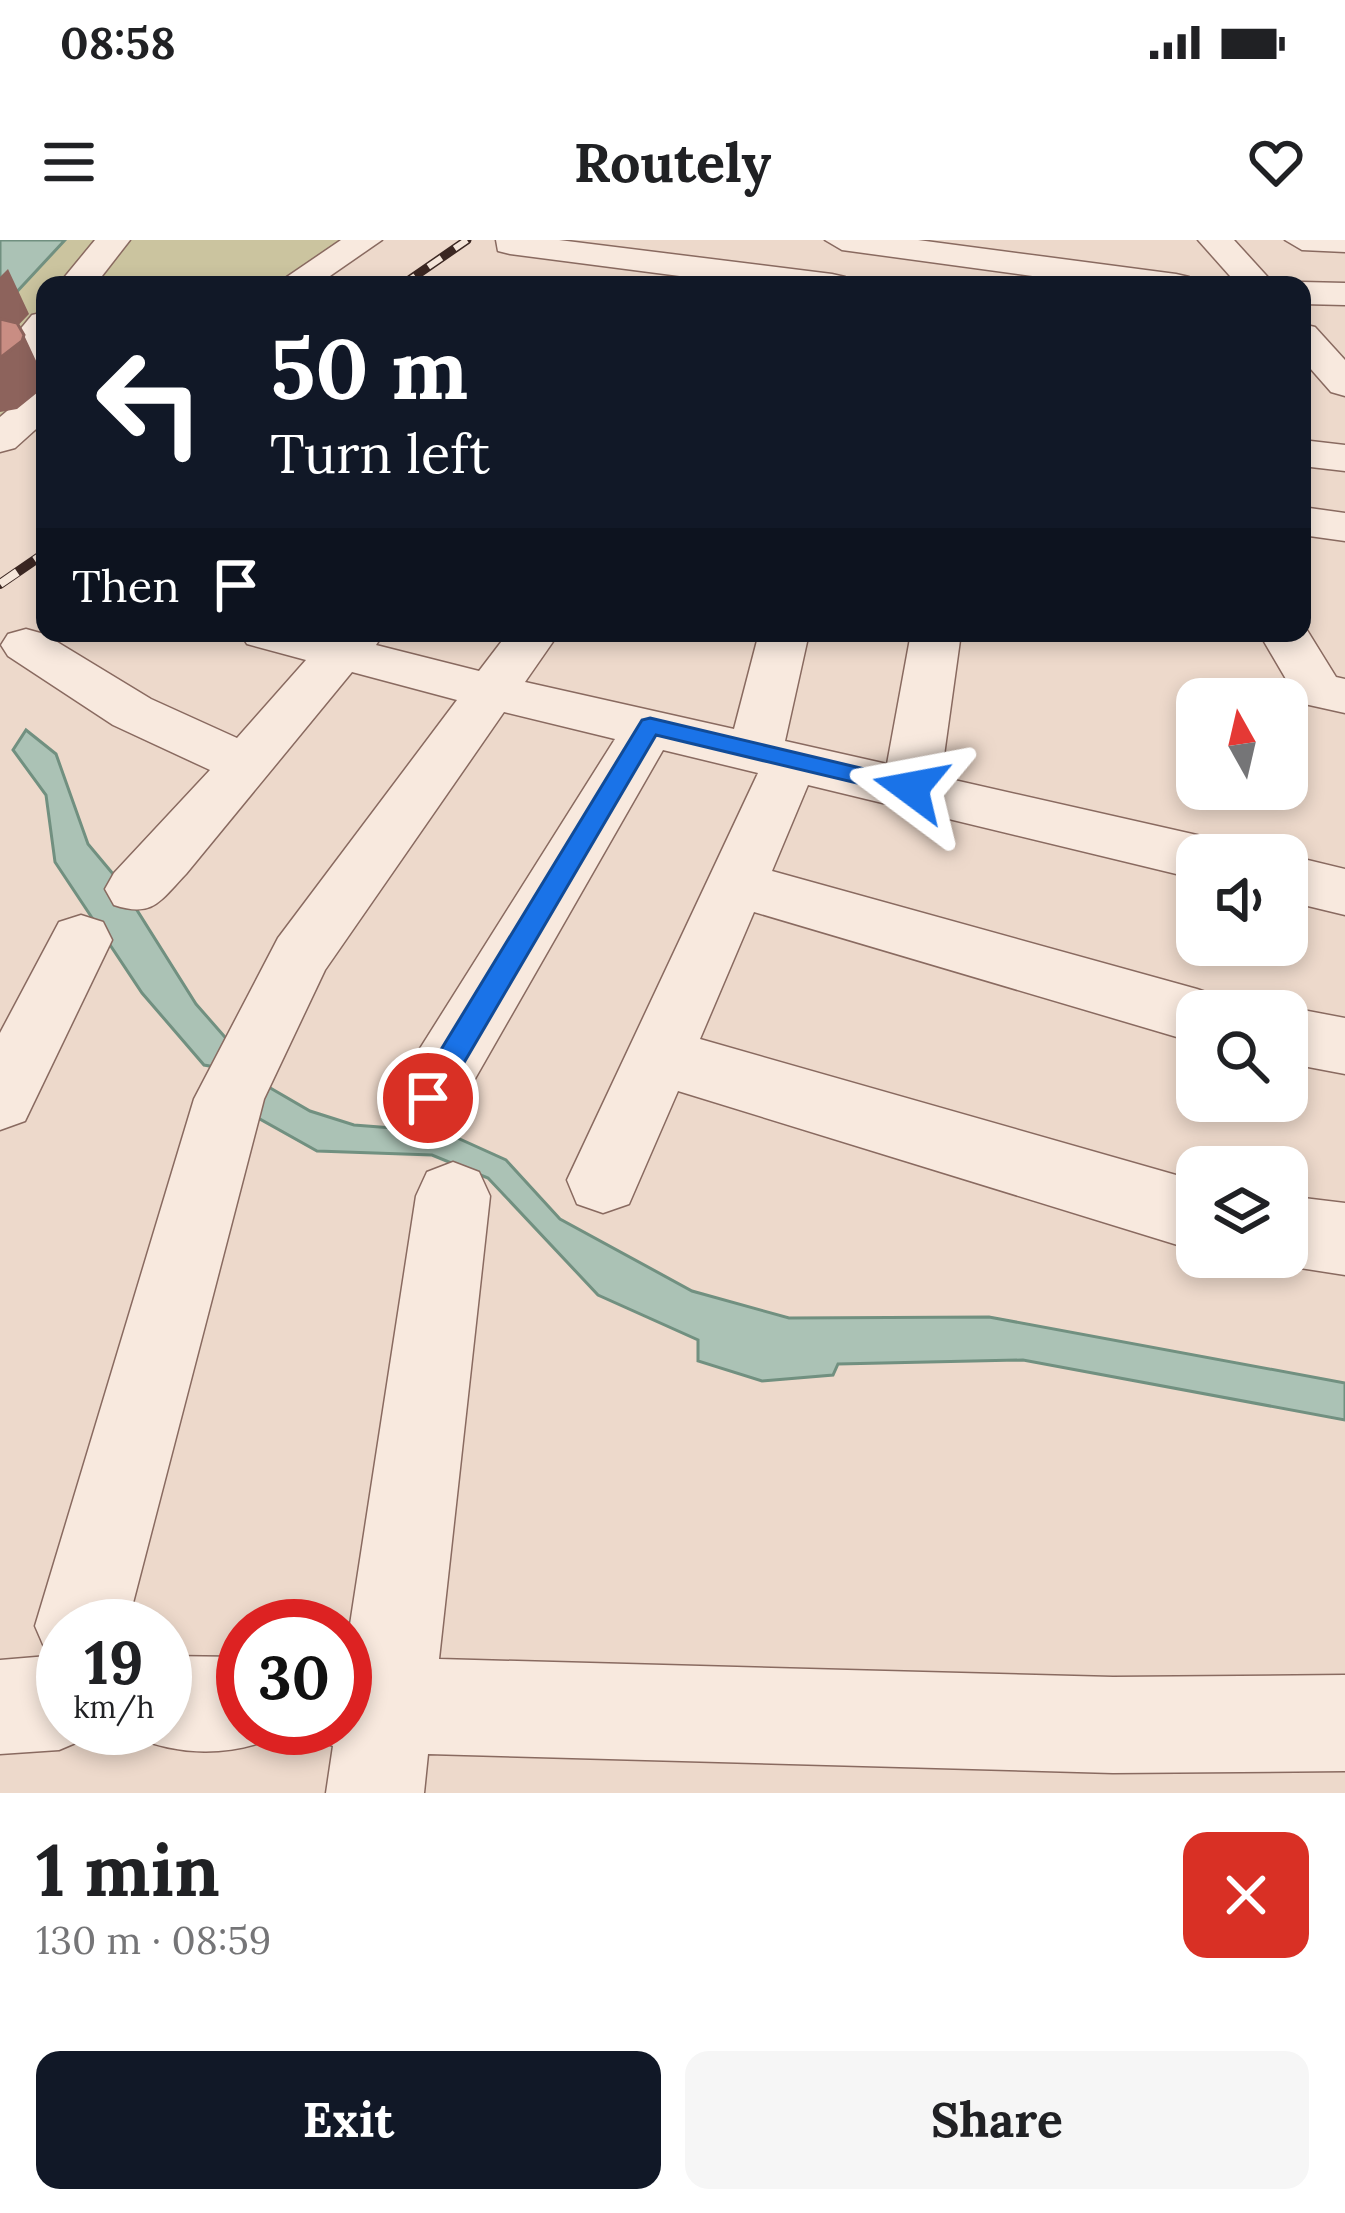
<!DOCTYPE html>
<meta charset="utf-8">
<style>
body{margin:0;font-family:Lora,serif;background:#f6f6f6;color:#202124;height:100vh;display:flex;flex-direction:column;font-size:45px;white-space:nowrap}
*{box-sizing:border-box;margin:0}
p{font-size:39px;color:#757577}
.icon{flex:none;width:66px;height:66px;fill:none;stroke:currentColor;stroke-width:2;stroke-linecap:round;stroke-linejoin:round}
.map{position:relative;height:1553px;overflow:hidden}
.panel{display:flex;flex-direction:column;background:#fff;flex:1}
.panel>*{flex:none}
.banner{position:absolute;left:36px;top:36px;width:1275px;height:366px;border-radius:24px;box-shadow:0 6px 18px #0003;background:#111827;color:#fff;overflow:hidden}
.needle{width:78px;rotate:352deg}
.tools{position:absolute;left:1176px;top:438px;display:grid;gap:24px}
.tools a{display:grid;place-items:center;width:132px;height:132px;border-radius:24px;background:#fff;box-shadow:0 6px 18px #0003;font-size:60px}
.speed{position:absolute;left:36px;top:1359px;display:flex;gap:24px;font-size:60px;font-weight:700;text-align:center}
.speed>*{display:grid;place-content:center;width:156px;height:156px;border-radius:50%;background:#fff;box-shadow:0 6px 18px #0003;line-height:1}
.speed small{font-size:30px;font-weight:400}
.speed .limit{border:18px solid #d22;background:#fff;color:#111}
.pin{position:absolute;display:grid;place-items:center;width:102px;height:102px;color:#fff;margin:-51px;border:6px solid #fff;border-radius:50%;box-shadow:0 3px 12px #0007}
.me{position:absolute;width:132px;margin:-66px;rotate:283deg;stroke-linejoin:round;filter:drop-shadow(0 0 9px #0008)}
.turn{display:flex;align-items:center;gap:42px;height:252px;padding:0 36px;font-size:54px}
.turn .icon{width:156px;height:156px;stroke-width:2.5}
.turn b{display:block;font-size:84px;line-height:102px}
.then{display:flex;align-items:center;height:114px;padding:0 36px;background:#0003;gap:24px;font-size:45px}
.round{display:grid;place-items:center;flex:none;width:126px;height:126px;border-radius:24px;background:#f6f6f6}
.head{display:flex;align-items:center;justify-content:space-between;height:204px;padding:0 36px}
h1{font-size:72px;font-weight:800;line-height:90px}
.button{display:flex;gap:24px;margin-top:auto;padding:24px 36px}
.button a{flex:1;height:138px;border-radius:24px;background:#111827;color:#fff;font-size:48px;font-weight:800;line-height:138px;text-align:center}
.button a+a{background:#f6f6f6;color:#202124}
.status{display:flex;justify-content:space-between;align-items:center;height:84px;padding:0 60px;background:#fff;direction:ltr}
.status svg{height:33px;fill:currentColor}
header{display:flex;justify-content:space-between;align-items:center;height:156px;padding:0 36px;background:#fff;font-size:54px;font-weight:800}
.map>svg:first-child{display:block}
.green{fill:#cbc49f}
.water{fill:#abc2b5;stroke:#719080;stroke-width:3}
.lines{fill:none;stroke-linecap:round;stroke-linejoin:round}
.minor-casing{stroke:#896a60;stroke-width:3}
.minor{fill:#f8e9de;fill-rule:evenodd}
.rail-far1-casing{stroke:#3b2722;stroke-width:9}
.rail-casing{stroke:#3b2722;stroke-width:10}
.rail-far1{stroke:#f5e6da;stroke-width:6;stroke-dasharray:16;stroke-linecap:butt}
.rail{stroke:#f5e6da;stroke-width:8;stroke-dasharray:21;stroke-linecap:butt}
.shaded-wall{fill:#8d635c}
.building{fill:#c98d83;stroke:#8d635c;stroke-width:3}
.route{fill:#1a73e8;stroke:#114b97;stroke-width:3}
</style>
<div class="status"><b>08:58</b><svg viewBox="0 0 49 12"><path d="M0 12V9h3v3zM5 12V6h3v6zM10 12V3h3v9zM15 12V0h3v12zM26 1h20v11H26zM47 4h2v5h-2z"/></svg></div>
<header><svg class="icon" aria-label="menu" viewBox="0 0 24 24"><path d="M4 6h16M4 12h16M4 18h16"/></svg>Routely<svg class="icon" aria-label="heart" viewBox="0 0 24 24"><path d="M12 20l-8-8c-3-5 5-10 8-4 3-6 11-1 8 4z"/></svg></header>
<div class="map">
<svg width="1345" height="1553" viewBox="0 0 1345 1553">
<rect width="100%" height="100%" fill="#edd9cb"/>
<polygon class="green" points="0,0 347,0 275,45 45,45 45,186 0,213"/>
<g class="water">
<polygon points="0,0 65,0 12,57 0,57"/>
<polygon points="26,490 56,514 88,604 118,640 196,764 231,804 221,828 204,825 142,753 55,622 46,555 13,510"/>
<polygon points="260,842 310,871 354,885 444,892 506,920 560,979 692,1051 789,1078 989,1077 1345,1143 1345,1180 1023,1120 838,1124 833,1135 762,1141 698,1121 698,1100 598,1055 488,938 432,915 317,911 251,874"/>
</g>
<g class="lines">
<defs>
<g id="minor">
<polygon points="95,0 130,0 95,45 58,45"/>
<polygon points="341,0 382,0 317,45 275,45"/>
<polygon points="496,0 559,0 832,34 845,37 850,45 749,45 510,14 498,11"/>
<polygon points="825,0 918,0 1176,34 1189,37 1194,45 1098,45 842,10"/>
<polygon points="1198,0 1234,0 1275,45 1238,45"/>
<polygon points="1285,0 1345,0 1345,12 1302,10"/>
<polygon points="1302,42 1345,43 1345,65 1302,64 1302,45 1291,45"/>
<polygon points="45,72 45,133 19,127 9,103 32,75"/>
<polygon points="1302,84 1315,87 1345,120 1345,156 1331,152 1302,119"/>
<polygon points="45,148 45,181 15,208 0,212 0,177 31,151"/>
<polygon points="1302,200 1345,205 1345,231 1302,226"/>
<polygon points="1302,267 1345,273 1345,301 1302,295"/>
<polygon points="1302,382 1336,437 1345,439 1345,473 1300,463 1259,393 1302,393"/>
<path d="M26 389 44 394 151 459 237 498 306 420 247 404 240 393H384L376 405 479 431 508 393H559L525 442 734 489 759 393H809L785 501 887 524 911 393H961L941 537 1197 595 1218 601 1226 615H1197V639L808 545 772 631 1197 749 1220 757 1227 771H1197V803L754 672 700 799 1197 941V1011L678 851 629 964 603 973 577 964 567 940 758 533 663 510 452 879 427 888 402 879 392 858 402 837 615 499 504 472 325 730 264 859 127 1386H63V1488H96L92 1496 59 1510 0 1514V1420L48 1416 35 1386 194 859 278 698 457 460 352 432 186 634C160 661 153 678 114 665L105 649 114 633 210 530 113 485 8 416 1 405 8 394Z"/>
<polygon points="1287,615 1345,629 1345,675 1287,661"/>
<polygon points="81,675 103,682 112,700 25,881 0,890 0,793 59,682"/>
<polygon points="1287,767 1345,778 1345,834 1287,823 1287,771 1275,771"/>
<polygon points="453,922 479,932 490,956 439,1419 1113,1437 1345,1435 1345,1531 1113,1533 428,1514 424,1553 326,1553 333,1506 312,1497 308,1488 345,1488 345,1417 416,956 427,932"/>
<polygon points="1287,956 1345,963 1345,1035 1287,1026 1263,1017 1287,1017"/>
<path d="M165 1416 243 1417V1488H280L276 1497C229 1517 179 1516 132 1496L128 1488H165Z"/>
</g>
</defs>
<use href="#minor" class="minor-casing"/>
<use href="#minor" class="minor"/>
<defs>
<polyline id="rail-far1" points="402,45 467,0"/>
<polyline id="rail" points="0,344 45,313"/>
</defs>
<use href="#rail-far1" class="rail-far1-casing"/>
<use href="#rail" class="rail-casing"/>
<use href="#rail-far1" class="rail-far1"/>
<use href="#rail" class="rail"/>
</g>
<polygon class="shaded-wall" points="8,29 29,74 6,98 24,95 45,140 43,148 17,169 0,172 0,37"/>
<polygon class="building" points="0,79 17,83 24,95 22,101 0,118"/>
<polygon class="route" points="650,478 911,540 922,548 911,556 656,495 438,867 428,870 417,867 413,858 417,849 642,480"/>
</svg>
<div class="tools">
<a><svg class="needle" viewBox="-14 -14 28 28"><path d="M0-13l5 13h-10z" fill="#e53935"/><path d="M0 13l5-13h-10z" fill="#757577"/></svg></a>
<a><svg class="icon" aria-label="sound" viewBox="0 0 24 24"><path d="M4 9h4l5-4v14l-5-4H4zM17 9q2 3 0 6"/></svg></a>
<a><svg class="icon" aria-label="search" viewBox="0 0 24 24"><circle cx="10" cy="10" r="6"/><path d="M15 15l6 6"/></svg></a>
<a><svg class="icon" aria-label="layers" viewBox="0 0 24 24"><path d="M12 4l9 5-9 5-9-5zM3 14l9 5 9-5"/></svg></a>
</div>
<div class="speed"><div>19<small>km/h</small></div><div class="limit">30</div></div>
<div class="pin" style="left:428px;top:858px;background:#d93025"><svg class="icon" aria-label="arrive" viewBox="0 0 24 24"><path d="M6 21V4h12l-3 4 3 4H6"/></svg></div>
<svg class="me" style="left:911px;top:548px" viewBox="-20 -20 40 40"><path d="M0-17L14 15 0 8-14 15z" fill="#1a73e8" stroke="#fff" stroke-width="4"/></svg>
<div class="banner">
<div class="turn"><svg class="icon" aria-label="left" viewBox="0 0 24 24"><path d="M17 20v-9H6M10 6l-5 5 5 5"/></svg><div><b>50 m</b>Turn left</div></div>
<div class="then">Then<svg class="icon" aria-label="arrive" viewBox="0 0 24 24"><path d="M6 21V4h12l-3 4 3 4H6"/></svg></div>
</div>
</div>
<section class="panel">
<div class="head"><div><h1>1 min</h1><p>130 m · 08:59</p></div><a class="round" style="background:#d93025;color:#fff"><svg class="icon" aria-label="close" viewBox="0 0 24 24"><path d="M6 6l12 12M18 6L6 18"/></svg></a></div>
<div class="button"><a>Exit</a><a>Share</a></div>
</section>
